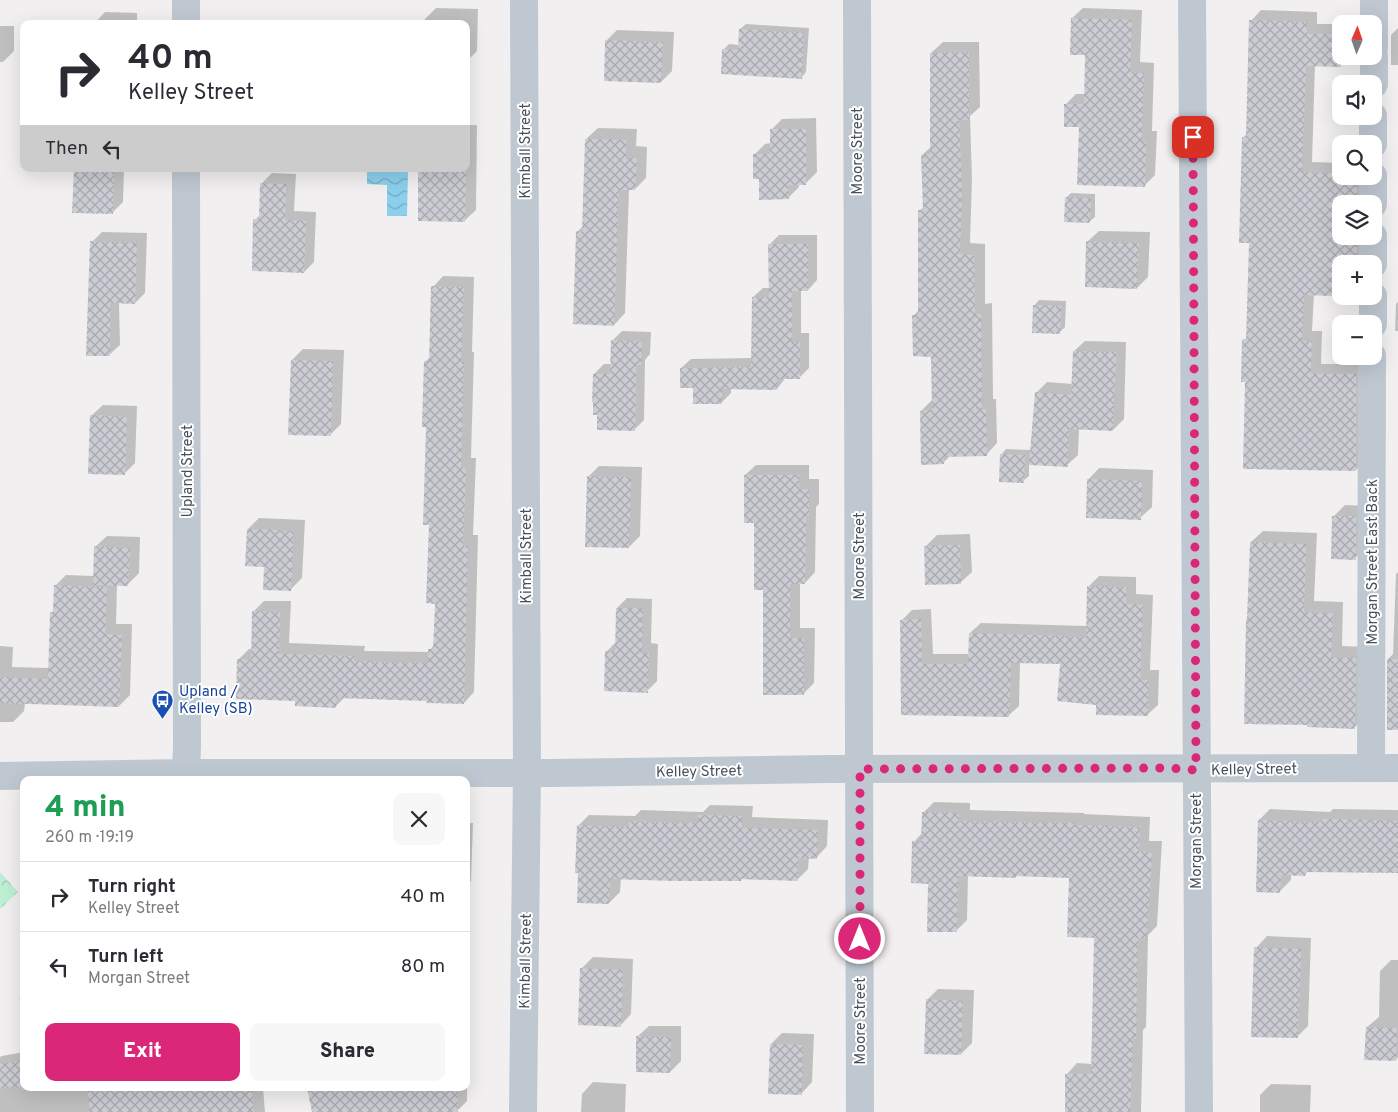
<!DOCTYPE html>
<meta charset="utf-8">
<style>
body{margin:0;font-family:Overpass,sans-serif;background:#f7f7f7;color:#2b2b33;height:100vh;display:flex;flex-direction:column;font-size:19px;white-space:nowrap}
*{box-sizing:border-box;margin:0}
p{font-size:16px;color:#7c7c81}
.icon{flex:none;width:28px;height:28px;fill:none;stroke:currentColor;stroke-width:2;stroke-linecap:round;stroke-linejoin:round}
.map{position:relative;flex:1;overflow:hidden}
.drawer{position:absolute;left:20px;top:776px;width:450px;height:315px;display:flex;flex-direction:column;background:#fff;border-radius:10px;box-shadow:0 5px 20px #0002}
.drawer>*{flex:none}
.top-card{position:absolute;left:20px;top:20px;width:450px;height:152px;border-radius:10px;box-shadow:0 5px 20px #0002;background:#fff;color:#2b2b33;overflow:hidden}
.needle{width:32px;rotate:2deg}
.buttons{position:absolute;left:1332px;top:15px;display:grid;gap:10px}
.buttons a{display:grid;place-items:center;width:50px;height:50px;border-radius:10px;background:#fff;box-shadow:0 5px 20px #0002;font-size:25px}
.pin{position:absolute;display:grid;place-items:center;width:42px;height:42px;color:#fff;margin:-21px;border-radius:10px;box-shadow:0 2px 8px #0006}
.me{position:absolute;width:55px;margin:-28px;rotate:0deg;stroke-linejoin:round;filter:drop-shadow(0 0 4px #0008)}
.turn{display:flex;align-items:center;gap:18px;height:105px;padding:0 25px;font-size:22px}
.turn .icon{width:65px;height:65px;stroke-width:2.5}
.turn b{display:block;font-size:35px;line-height:42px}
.then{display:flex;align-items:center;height:48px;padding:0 25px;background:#0003;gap:10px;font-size:19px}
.round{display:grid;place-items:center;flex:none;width:52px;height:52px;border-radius:10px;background:#f7f7f7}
.summary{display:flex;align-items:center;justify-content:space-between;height:85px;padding:0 25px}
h1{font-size:30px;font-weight:800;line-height:38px;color:#1e9e55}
.action{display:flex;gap:10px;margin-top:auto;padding:10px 25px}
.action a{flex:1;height:58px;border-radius:10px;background:#db2777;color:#fff;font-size:20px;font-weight:800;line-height:58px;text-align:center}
.action a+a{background:#f7f7f7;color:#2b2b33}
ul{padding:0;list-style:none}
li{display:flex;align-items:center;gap:15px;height:70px;padding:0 25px;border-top:1px solid #e1e1e2}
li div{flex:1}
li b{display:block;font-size:19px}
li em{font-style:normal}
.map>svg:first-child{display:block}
.forest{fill:url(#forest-crowns)}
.water{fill:url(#water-waves)}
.shadow{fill:#0003}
.building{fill:url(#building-cross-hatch)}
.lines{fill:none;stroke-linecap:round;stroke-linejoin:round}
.minor{stroke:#bfc8d1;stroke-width:28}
.route{stroke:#db2777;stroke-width:9;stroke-dasharray:0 16.2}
.labels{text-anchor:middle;stroke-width:4;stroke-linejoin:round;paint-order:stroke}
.street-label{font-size:15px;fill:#47505c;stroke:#fff}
.transit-label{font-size:15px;fill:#164399;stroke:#fff;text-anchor:start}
</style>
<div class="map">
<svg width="1398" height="1112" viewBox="0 0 1398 1112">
<defs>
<pattern id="forest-crowns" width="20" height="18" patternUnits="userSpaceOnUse" patternTransform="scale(1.25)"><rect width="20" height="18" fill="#bdefd5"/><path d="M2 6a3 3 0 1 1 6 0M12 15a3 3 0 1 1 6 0" fill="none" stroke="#9bc4b0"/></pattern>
<pattern id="water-waves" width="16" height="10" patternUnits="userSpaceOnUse" patternTransform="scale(1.25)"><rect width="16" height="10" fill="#8bcfec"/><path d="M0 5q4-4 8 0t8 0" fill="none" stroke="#73aac2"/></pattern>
<pattern id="building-cross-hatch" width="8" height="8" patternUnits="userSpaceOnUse" patternTransform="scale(1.25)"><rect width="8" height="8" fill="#cccdd4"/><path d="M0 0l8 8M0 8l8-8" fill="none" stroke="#a7a9af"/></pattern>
</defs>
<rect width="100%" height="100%" fill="#f1efef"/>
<polygon class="forest" points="0,872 18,892 0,909"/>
<polygon class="water" points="367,171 408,172 407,216 387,216 387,185 367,184"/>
<g class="shadow">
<polygon points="436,8 478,9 477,51 466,62 466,24 424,24 425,19"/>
<polygon points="1083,8 1142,10 1140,62 1154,63 1152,131 1157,131 1155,175 1144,186 1081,125 1065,105 1076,94 1085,94 1087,54 1072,18"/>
<polygon points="1261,10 1317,12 1317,24 1341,24 1341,56 1367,56 1358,65 1315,65 1312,162 1341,163 1341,176 1368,176 1371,204 1341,204 1341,236 1367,236 1372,264 1341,264 1341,295 1314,294 1312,331 1322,331 1321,364 1366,364 1366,460 1356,470 1246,381 1244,340 1247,337 1250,242 1244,137 1247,133 1251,21"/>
<polygon points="105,12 137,13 137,24 94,24"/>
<polygon points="746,24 809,28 806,72 801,78 724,49 729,44 739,45 740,29"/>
<polygon points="0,26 14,26 14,51 3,62 0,62"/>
<polygon points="1398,28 1398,65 1391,65 1391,35"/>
<polygon points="617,30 674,32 672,71 661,82 606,41"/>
<polygon points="943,42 979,42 980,107 970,116 972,179 970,243 985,244 985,304 992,303 993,399 996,399 997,443 986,455 951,455 943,463 921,411 933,399 933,355 914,315 919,310 919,211 924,207 922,155 932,146 931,53"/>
<polygon points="816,118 817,172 806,183 799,183 799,187 788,198 760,178 754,155 765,144 771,143 771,130 782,119"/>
<polygon points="466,125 477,125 476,210 464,221 419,220 420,169 466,169"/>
<polygon points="598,128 637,129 636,146 647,147 646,178 635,189 629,189 625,313 614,325 577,232 583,226 586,139"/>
<polygon points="75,169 124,169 123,202 112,213 73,212"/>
<polygon points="272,173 296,174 294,211 316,212 314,262 304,272 255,220 261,214 262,183"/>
<polygon points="1071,193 1095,194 1095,217 1089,222 1066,198"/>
<polygon points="1099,231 1150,232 1148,277 1137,288 1087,242"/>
<polygon points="102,232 147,233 145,293 135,303 119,302 120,345 109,355 92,242"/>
<polygon points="779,235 817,235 817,280 808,290 801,290 801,333 809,333 809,368 799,378 786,377 777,389 731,388 731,393 722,402 694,387 681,368 691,359 752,358 753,297 763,288 770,288 769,245"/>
<polygon points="443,276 474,277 472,352 474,352 471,458 476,458 473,535 478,535 474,692 464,703 428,700 345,697 336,706 297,700 238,660 249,649 253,649 253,612 264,601 291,601 289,643 365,646 364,651 429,652 430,650 434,645 436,602 430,524 426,361 430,357 433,287"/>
<polygon points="1039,300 1066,301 1065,327 1059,333 1034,306"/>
<polygon points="1398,302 1398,331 1395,331 1396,304"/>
<polygon points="622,331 651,332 650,354 645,360 644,420 634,430 594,374 604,364 611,364 612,341"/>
<polygon points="1085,341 1126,342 1124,419 1113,430 1079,429 1078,455 1067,465 1029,464 1029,476 1023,481 1001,455 1006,449 1032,450 1036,393 1047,382 1073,384 1074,351"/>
<polygon points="303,349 344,350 341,424 330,435 292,360"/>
<polygon points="103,405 137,406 135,463 124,474 91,416"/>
<polygon points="756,465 809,465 809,479 819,479 819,504 816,507 815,572 805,583 800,583 800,628 815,628 814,683 804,693 764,589 756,522 745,475"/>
<polygon points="599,466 642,467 640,536 629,547 588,477"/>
<polygon points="1099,468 1153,470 1152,507 1140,518 1088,480"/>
<polygon points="1345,505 1367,506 1367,547 1355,558 1334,516"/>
<polygon points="259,518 305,520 302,578 290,590 248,529"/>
<polygon points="1263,531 1317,533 1314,601 1343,602 1342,646 1366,647 1366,716 1355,727 1251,542"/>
<polygon points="970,534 972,572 960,583 926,546 937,535"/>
<polygon points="107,536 140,537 139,573 128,584 117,584 116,624 132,624 130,695 119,706 25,703 24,711 13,722 0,722 0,646 13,647 12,667 50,668 52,612 54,610 55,586 66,575 94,576 95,547"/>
<polygon points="1398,572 1398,729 1388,659 1393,654 1396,574"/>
<polygon points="1099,576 1136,577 1136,594 1153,595 1150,670 1159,670 1158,705 1147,715 1097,704 1062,663 1020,662 1019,706 1008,716 902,714 902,620 912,610 931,609 933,654 970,654 970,633 981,623 1087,626 1089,586"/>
<polygon points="627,598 652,599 651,643 658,644 657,681 647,691 606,652 616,642 617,608"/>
<polygon points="934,802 970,803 970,810 1084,813 1084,814 1150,817 1149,841 1162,841 1157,926 1148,935 1146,1027 1143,1030 1141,1112 1066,1112 1067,1074 1077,1063 1093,1064 1095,936 1071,877 1018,875 1015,877 968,876 967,920 956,931 930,883 914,842 922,833 923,813"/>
<polygon points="710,805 753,806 752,817 828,820 827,846 816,858 809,857 808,869 797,880 621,877 620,892 609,903 579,872 578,826 589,815 635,816 641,810 703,812"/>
<polygon points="1270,809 1330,812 1333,809 1398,810 1398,871 1308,871 1305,875 1291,874 1291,880 1280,891 1259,820"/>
<polygon points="466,823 473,823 471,881 466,886"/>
<polygon points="1267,936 1311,938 1308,1026 1297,1037 1256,948"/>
<polygon points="593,957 633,959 631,1014 620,1026 581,969"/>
<polygon points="1391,960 1398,960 1398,1057 1396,1060 1367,1027 1379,1017 1380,971"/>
<polygon points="938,989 974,990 972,1043 961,1054 927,1000"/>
<polygon points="466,991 468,991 467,1101 457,1111 313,1112 308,1088 466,1088"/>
<polygon points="24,993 24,1002 19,998"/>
<polygon points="649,1026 681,1026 681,1061 670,1072 637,1037"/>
<polygon points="782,1033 814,1034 812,1082 801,1094 771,1044"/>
<polygon points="24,1052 24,1088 263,1088 265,1112 0,1112 0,1057 2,1056"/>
<polygon points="593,1082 626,1084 625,1112 581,1112 582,1094"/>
<polygon points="1271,1084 1311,1085 1310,1112 1260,1112 1260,1095"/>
</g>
<g class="building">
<polygon points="1071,18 1132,20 1130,72 1144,73 1142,141 1146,142 1145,187 1077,185 1079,127 1064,127 1064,104 1084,104 1085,55 1070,55"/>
<polygon points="1249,20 1307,22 1307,34 1341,34 1341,67 1306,66 1302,172 1341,173 1341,176 1357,176 1357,204 1341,204 1341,236 1357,236 1357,264 1341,264 1341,296 1357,297 1304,295 1302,341 1312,341 1311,374 1356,374 1356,471 1243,469 1245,382 1241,382 1242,339 1246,340 1249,243 1239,243 1242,137 1246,137"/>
<polygon points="739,29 804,33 802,79 721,74 722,49 738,50"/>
<polygon points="605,40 663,42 661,83 604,81"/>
<polygon points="969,52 969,120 959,120 962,191 960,254 974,255 975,314 981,314 982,409 986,409 987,456 943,457 944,464 921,465 920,411 932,410 931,357 913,356 912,315 918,315 918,210 923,210 921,155 930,154 930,53"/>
<polygon points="770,129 806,129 806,185 788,185 789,199 759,200 759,179 753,179 753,154 770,154"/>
<polygon points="585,139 626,140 626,157 637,158 635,190 619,190 614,326 573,324 576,231 582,232"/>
<polygon points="74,169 114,169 113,214 72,213"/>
<polygon points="418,169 466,169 465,222 418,221"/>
<polygon points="260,183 286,184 285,220 306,221 304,273 252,271 253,219 259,219"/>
<polygon points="1065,197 1091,198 1090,223 1064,222"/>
<polygon points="90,241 137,243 135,304 110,303 110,356 86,356"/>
<polygon points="1086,241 1139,243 1137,289 1085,287"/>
<polygon points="768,244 808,244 808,291 792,291 792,342 800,342 800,379 777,379 777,390 722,389 722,404 693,404 693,388 680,388 680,368 751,367 752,297 769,297"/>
<polygon points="431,286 464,287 461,362 464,362 461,468 466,469 463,546 468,546 464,704 426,703 427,701 337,698 336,708 295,706 295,701 236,699 237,659 251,660 252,611 280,612 279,654 354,656 354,661 428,663 428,649 433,649 435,604 426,603 429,525 423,525 426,427 422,427 424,361 429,361"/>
<polygon points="1033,305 1061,306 1060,334 1032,333"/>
<polygon points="611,340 642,342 641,365 636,365 635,431 597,430 597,415 593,415 593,402 592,402 593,374 610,374"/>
<polygon points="1073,351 1116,352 1113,431 1069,429 1068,467 1029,465 1035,392 1071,395"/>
<polygon points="291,360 333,361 331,436 288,435"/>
<polygon points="90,415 127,417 125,475 88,474"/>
<polygon points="1000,454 1025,455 1024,483 999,482"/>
<polygon points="744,475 799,475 799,489 809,489 809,516 806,516 805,584 790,584 790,638 804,638 804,695 763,695 763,590 754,590 754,523 744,523"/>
<polygon points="587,476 631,477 629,548 585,547"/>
<polygon points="1087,479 1142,481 1141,520 1086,518"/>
<polygon points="1332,516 1356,516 1356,560 1331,559"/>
<polygon points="247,529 294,531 291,591 263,590 264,567 245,566"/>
<polygon points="1250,542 1306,544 1304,612 1333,613 1331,657 1356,658 1355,729 1307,727 1307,725 1244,724 1246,619 1247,619"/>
<polygon points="960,545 961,584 925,585 924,546"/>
<polygon points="94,546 130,548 128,586 93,585"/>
<polygon points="54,585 107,587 105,634 122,635 119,707 0,703 0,677 48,679 50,612 53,612"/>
<polygon points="1087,586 1126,587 1126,604 1143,605 1140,680 1149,680 1148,716 1096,715 1096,705 1057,701 1060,664 1011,663 1009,717 901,715 900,620 921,619 922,664 968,664 969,633 1086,637"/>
<polygon points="616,608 643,608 642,653 649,653 648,693 604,691 605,651 615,652"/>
<rect x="1387" y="659" width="11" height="71"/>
<polygon points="922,812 959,813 959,821 1074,823 1074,825 1140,827 1139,851 1152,852 1147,938 1138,938 1136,1039 1133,1039 1130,1112 1065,1112 1065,1074 1091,1074 1094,938 1067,937 1069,878 1016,876 1016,878 958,876 957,932 927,932 928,884 911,883 912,841 921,841"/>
<polygon points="698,815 742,816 742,828 818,830 817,859 798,858 798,881 741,879 741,881 674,881 610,879 609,904 577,903 578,873 575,873 577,825 629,827 629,821 698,823"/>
<polygon points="1321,819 1398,821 1398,873 1306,872 1305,876 1281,875 1280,893 1256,892 1258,820 1321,822"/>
<polygon points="1254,947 1301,949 1298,1038 1251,1037"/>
<polygon points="580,968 623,970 621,1027 578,1025"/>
<polygon points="926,999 963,1001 961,1055 924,1054"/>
<polygon points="1366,1027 1397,1028 1396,1061 1364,1060"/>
<polygon points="636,1036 671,1037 670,1073 636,1072"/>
<polygon points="770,1044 803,1045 802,1095 768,1094"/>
<polygon points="24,1060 24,1087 0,1088 0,1064"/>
<polygon points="87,1088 252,1088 254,1112 90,1112"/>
<polygon points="307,1088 458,1088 458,1112 312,1112"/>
</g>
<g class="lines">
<g class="minor">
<polyline points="186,0 186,24"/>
<polyline points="857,0 860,1112"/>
<polyline points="1192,0 1199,1112"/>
<polyline points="1374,47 1374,0"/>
<polyline points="1374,84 1374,56"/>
<polyline points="1373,144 1373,116"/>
<polyline points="1373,204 1373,176"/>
<polyline points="1373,264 1373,236"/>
<polyline points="1373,324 1373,296"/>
<polyline points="1371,768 1372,356"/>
<polyline points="186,773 187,746 186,169"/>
<polyline points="0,776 186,773 552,773 829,769 1398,768"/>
<polyline points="523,1112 527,773 524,0"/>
</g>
</g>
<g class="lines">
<polyline class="route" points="860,939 860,769 1168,768 1196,770 1193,137"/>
</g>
<defs>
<symbol id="bus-pin" viewBox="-11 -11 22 30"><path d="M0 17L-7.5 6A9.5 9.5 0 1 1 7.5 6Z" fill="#1a4fb4" stroke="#fff"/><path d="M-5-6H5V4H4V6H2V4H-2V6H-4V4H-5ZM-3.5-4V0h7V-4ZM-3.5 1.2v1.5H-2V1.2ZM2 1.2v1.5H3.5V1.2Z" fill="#fff"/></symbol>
</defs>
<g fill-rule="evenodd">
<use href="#bus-pin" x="150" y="688" width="25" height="34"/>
</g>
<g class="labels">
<g class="street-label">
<text transform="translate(525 151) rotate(-90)" y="5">Kimball Street</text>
<text transform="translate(857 151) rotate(-90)" y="5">Moore Street</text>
<text transform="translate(187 471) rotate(-90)" y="5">Upland Street</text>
<text transform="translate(526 556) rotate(-90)" y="5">Kimball Street</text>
<text transform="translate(859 556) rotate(-90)" y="5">Moore Street</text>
<text transform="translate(1372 562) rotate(-90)" y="5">Morgan Street East Back</text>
<text transform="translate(1254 769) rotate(-1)" y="5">Kelley Street</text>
<text transform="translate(699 771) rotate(-1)" y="5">Kelley Street</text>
<text transform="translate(1196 841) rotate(-90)" y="5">Morgan Street</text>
<text transform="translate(525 961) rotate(-89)" y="5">Kimball Street</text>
<text transform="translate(860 1021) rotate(-90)" y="5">Moore Street</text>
</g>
<g class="transit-label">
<text x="179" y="696">Upland /<tspan x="179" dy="17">Kelley (SB)</tspan></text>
</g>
</g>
</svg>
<div class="buttons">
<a><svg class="needle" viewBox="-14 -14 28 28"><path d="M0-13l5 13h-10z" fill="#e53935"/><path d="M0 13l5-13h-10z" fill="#7c7c81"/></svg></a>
<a><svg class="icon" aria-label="sound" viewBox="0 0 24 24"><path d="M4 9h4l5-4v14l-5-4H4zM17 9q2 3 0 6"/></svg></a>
<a><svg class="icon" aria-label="search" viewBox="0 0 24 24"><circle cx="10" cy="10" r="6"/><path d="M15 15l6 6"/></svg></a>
<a><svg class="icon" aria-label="layers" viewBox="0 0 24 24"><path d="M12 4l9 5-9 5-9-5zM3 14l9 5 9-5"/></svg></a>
<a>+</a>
<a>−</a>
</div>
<div class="pin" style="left:1193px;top:137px;background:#d93025"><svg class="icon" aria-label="arrive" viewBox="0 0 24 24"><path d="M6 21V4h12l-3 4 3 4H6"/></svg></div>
<svg class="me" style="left:860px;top:939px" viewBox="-20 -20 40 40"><circle r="17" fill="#db2777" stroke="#fff" stroke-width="3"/><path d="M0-11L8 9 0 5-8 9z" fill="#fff"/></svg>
<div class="top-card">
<div class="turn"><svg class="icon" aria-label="right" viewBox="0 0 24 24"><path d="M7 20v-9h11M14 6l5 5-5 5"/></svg><div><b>40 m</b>Kelley Street</div></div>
<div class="then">Then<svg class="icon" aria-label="left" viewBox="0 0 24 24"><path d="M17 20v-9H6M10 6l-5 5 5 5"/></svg></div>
</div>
<section class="drawer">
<div class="summary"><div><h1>4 min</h1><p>260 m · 19:19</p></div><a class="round"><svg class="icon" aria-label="close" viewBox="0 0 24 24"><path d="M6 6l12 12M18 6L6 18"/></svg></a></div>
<ul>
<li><svg class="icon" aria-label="right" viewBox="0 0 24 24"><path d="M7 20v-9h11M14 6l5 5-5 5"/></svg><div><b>Turn right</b><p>Kelley Street</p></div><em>40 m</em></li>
<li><svg class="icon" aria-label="left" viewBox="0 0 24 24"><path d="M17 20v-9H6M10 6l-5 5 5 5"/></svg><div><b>Turn left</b><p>Morgan Street</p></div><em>80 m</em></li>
</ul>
<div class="action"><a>Exit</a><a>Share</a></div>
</section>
</div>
